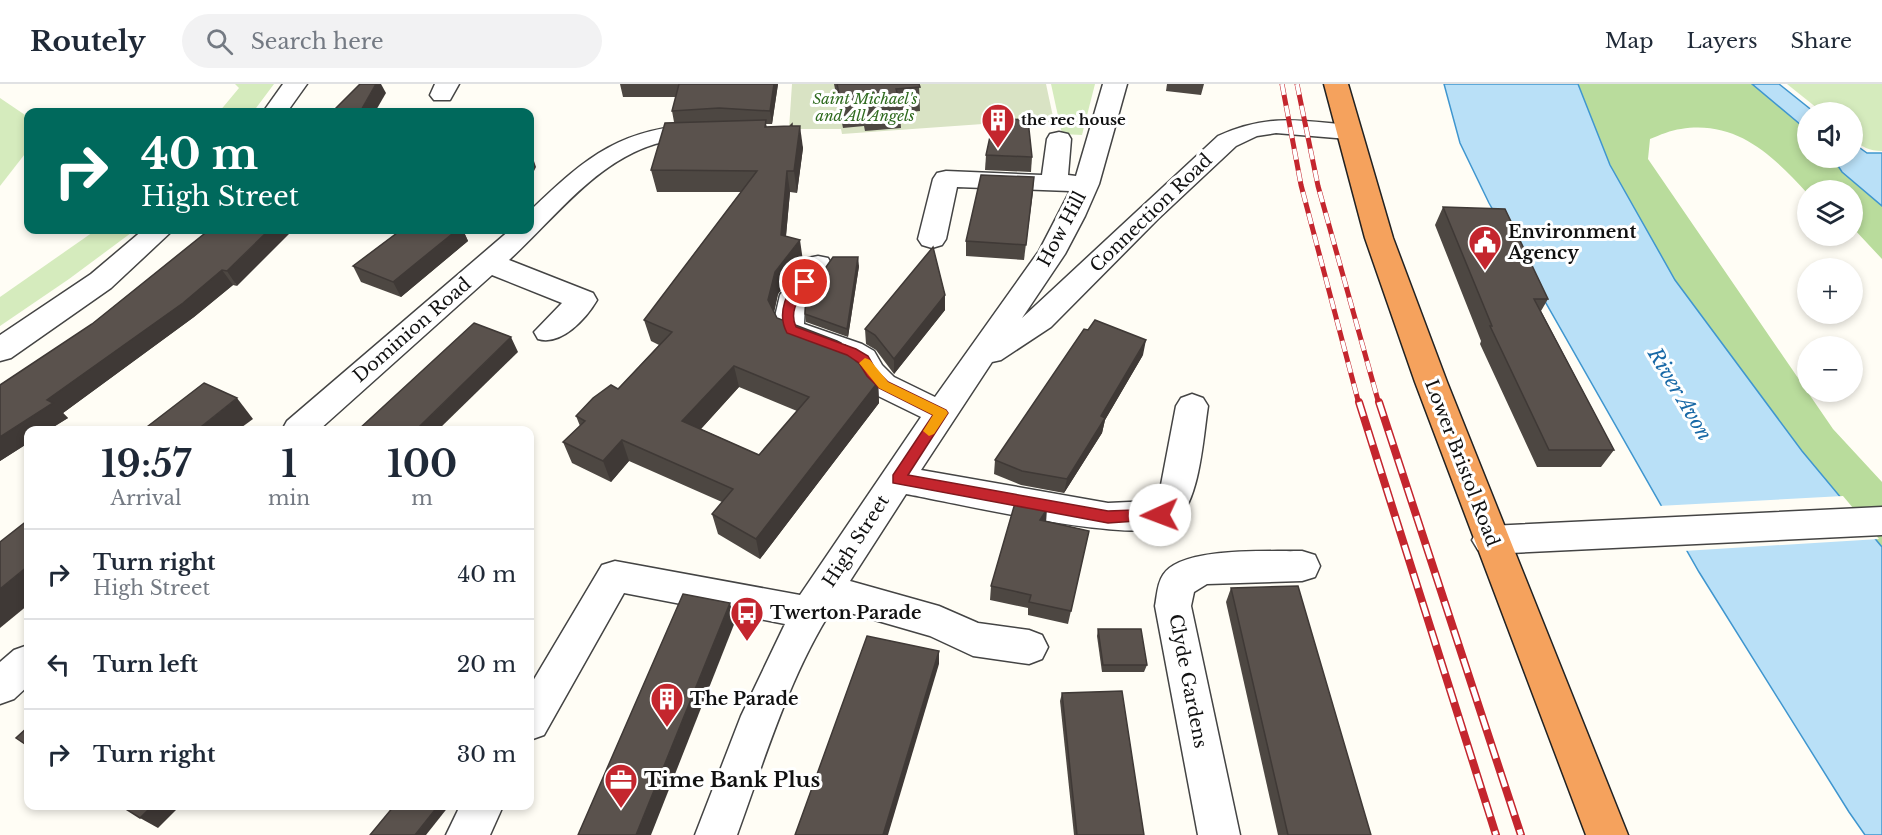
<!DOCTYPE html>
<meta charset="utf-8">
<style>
body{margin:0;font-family:"Libre Baskerville",serif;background:#f2f2f3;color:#1f2937;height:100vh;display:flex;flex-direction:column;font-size:22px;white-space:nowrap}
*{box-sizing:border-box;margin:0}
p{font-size:20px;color:#747a83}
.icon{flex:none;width:33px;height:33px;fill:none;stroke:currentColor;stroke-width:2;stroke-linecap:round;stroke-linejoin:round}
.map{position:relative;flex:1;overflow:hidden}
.sheet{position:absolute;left:24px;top:342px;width:510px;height:384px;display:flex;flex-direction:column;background:#fff;border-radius:12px;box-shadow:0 3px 9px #0003}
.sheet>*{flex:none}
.hud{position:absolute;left:24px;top:24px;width:510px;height:126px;border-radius:12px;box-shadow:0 3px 9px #0003;background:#00695c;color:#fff;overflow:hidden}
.controls{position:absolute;left:1797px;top:18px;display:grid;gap:12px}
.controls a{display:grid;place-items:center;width:66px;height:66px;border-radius:50%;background:#fff;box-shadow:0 3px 9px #0003;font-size:30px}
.pin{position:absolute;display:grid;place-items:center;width:51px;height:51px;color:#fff;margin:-26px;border:3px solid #fff;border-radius:50%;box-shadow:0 2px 6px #0007}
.me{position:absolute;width:66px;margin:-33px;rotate:268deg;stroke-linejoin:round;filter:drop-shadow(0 0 4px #0008)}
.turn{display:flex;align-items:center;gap:21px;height:126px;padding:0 18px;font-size:27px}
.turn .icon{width:78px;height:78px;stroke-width:2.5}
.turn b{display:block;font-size:42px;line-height:51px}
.eta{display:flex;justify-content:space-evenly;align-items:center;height:102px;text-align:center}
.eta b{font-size:36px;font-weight:700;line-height:42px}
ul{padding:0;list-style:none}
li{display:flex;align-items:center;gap:18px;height:90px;padding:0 18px;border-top:2px solid #e0e1e3}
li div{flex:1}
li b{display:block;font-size:22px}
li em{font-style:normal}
header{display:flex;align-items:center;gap:36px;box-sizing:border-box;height:84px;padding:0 30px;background:#fff;border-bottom:2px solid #e0e1e3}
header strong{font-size:28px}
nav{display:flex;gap:33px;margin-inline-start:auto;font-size:21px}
.search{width:420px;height:54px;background:#f2f2f3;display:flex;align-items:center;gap:15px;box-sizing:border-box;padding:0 21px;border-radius:33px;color:#747a83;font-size:22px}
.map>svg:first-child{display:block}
.green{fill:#d5ebbd}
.forest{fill:#b9dc9c}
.cemetery{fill:#d9e3c4}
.water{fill:#b9e0f7;stroke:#3f96cf;stroke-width:1.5}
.pier{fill:#fffdf5}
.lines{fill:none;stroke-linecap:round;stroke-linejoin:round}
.minor-casing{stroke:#444;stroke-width:3}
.highway-casing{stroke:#222;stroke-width:3}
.minor{fill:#fff;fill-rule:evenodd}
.highway{fill:#f5a25d;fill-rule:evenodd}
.rail-far1-casing{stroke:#c4262e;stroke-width:5}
.rail-casing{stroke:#c4262e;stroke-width:8}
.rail-far1{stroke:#fff;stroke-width:4;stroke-dasharray:11;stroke-linecap:butt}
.rail{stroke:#fff;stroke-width:5;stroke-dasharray:15;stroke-linecap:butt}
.wall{fill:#4d4742;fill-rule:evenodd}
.shaded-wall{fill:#3f3936}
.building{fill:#5a524d;stroke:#3f3936;stroke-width:1.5;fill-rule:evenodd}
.route{fill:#c4262e;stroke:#7f191e;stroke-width:1.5}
.slow{fill:#f59e0b}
.labels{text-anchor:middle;stroke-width:6;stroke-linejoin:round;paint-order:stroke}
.far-park-label{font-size:15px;font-style:italic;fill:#2f6b1f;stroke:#fff}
.far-poi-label{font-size:15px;font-weight:bold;fill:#111;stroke:#fff;text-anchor:start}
.street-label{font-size:18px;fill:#111;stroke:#fff}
.poi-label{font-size:18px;font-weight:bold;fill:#111;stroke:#fff;text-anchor:start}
.water-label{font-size:20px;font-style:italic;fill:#1768a6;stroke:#fff}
.near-poi-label{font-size:21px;font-weight:bold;fill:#111;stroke:#fff;text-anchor:start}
</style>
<header>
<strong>Routely</strong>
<div class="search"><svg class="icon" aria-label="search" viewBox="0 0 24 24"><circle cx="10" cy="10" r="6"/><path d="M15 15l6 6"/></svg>Search here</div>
<nav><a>Map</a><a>Layers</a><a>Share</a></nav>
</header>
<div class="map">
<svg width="1882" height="751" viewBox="0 0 1882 751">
<rect width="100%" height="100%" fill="#fffdf5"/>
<g class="green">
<polygon points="235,0 274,0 253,28 219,28 239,4"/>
<polygon points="1051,0 1095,0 1082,51 1062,50"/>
<path d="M1787 0H1882V67C1869 67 1862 63 1853 55L1852 28H1822Z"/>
<polygon points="0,14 28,33 28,66 0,102"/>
<polygon points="96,146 135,146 69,195 0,242 0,213"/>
</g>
<path class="forest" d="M1578 0H1752L1807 46 1808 74H1833L1842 88 1882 122V175L1853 144 1852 106H1808L1807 109C1773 72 1737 36 1681 45 1671 46 1660 51 1650 55L1648 75 1833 345 1882 398V463L1802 367 1675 196 1610 81Z"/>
<polygon class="cemetery" points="792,0 1046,0 1055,42 1024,37 842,50 841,45 789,45"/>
<g class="water">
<polygon points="1444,0 1578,0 1610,81 1675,196 1802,367 1882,463 1882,751 1865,751 1849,728 1699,488 1489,119 1460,59"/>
<polygon points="1752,0 1779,0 1814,28 1808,28 1807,46"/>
<polygon points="1853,59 1867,69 1882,69 1882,122 1842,88 1833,74 1852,74"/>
</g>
<polygon class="pier" points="1843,412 1879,455 1684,467 1658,422"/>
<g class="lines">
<defs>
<g id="minor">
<polygon points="283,0 307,0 287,28 263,28"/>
<polygon points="435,0 459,0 450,16 434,16 430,11"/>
<path d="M1103 0H1127L1099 100 1085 132 1065 170 1022 234 1218 52C1267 30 1297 36 1348 41L1357 43 1360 48 1357 53 1348 55 1276 49 1257 52 1236 62 1158 135 1051 243 1001 276 992 278 921 386 1108 419 1151 417 1160 406 1176 322 1181 314 1192 310 1203 314 1208 322C1203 353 1200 424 1171 441 1137 462 952 418 906 410L850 497 939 522 978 539 1029 546 1042 551 1048 563 1042 575 1029 580 973 572 930 552 833 524C790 590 764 677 737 751H695L741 632 785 540 624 509 544 651 530 656V602L602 481 615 477 800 511 921 333 872 309 860 297 852 283 840 276 781 253 774 237 780 211 808 174 818 172 828 174 832 181 805 219 804 240 862 260 874 267 882 281 894 293 935 313 1039 167 1070 107 957 103 946 155 942 161 932 164 922 161 918 155 933 95 937 89 946 87 1042 91 1047 55 1050 50 1059 48 1068 50 1071 55 1068 91 1076 92Z"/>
<path d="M706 40 715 42 718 47 715 52C695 57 675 54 655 60 595 78 553 136 509 176L593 209 597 216C586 235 561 262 538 255L534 248 562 219 492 191 319 346H282L287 337 510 146H530V127C588 71 622 43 706 40Z"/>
<polygon points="143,146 173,146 111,204 11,274 0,277 0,251 91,190"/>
<polygon points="1882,423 1882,451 1490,470 1478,466 1472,456 1478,446 1490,442"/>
<path d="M1302 467 1315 471 1320 482 1315 493 1302 497 1207 500 1194 508 1191 522 1240 751H1198L1155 522C1157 512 1157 500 1163 491 1181 462 1270 468 1302 467Z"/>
<polygon points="28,561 28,602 14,615 0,620 0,578 14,566"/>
<polygon points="460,722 503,722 490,751 446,751"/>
</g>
<polygon id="highway" points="1324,0 1348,0 1393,154 1447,298 1628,751 1586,751 1415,298 1365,154"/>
</defs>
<use href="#minor" class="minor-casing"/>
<use href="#highway" class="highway-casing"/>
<use href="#minor" class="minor"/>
<use href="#highway" class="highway"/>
<defs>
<g id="rail-far1">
<polyline points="1282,0 1301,101 1359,320"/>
<polyline points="1297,0 1318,102 1379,320"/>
</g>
<g id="rail">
<polyline points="1359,318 1496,751"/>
<polyline points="1379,318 1521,751"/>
</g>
</defs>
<use href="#rail-far1" class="rail-far1-casing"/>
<use href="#rail" class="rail-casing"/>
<use href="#rail-far1" class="rail-far1"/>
<use href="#rail" class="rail"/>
</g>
<g class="wall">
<path d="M620 0H778L772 40H766L767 43 793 42 803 64 797 109 790 108 786 152 803 177 778 210 774 228 777 234 842 265 856 277 875 297 878 298 879 319 760 475 718 450 712 430 722 418 629 377 611 398 572 379 563 358 580 342 576 332 618 305 659 261 651 257 644 236 741 108H657L651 86 674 38 672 27 676 13H623ZM739 303 797 327 759 371 701 345Z"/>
<polygon points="834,0 919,0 920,27 900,29 901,44 865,47 864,42 843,44"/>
<polygon points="1167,0 1204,0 1201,11 1166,7"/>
<polygon points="986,71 1032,73 1031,88 985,86"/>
<polygon points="1034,93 1024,176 966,172 966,157"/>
<polygon points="1443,123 1548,215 1541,227 1614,366 1601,383 1537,383 1480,260 1481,257 1435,141"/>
<polygon points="209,146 237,202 233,201 194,233 63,329 68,334 0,377 0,301 92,240"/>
<polygon points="401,146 463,146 468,157 401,213 361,198 353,182"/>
<polygon points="859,182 848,253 806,238 805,230"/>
<polygon points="945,211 945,226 894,290 876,266 866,260 865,245"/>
<polygon points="1143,271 1105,336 1102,349 1064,409 1021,401 994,390 995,376"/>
<polygon points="1046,437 1089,447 1068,540 1028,531 1028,524 990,516 991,502"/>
<polygon points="1231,504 1371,751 1278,751 1226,518"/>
<polygon points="1098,545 1147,581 1144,588 1102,588 1097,552"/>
<polygon points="1062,609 1144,751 1074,751 1060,617"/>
</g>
<g class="shaded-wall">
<polygon points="376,0 381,0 386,9 375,28 360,28"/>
<polygon points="774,0 778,0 772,40 770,27"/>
<polygon points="800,42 803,64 797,109 794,87"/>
<polygon points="531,68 536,83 530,95 530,70"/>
<polygon points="787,87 790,108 784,173 781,151"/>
<polygon points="1034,93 1033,108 1024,176 1026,161"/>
<polygon points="269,146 293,146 237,202 227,187"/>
<polygon points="457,146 463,146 468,157 401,213 393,198"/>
<polygon points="800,156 803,177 778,210 772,238 768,216 775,188"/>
<polygon points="858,173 859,182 848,253 847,245"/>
<polygon points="222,186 233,201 194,233 63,329 68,334 48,346 28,346 28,359 0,377 0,353 47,316"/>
<polygon points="945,211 945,226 894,290 894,275"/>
<polygon points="511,253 518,268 438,346 422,346 420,342"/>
<polygon points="1146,256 1143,271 1105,336 1102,349 1064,409 1067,395 1101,332"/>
<polygon points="734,282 739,303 689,358 682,337"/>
<polygon points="875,292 875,301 878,298 879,319 760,475 756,455"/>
<polygon points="237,314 253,335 238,346 197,346"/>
<polygon points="622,356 629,377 611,398 603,377"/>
<polygon points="1047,425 1046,439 1040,436"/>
<polygon points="28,482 28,521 0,544 0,505"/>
<polygon points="730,519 735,538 651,751 636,751"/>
<polygon points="939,567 939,580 888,751 883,751"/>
<polygon points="152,722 180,722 158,744 140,734"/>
<polygon points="438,722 449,722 426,751 415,751"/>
</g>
<g class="building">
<polygon points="360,0 376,0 360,28 332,28"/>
<polygon points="679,0 774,0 770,27 719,24 672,27"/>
<polygon points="837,0 919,0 920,3 896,5 900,19 864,23 863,17 841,19"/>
<polygon points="994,34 1028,36 1032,73 986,71"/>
<path d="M766 36 765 43 790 42 792 40V42H800L794 87H787L781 151 800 156 775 188 768 216 777 234 837 257 841 259 840 267 845 261 848 263 856 277 875 292 872 296 878 298 756 455 712 430 733 405 622 356 603 377 563 358 585 337 576 332 593 314 611 301 618 305 672 248 644 236 757 87 651 86 665 39ZM734 282 809 313 759 371 682 337Z"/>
<polygon points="981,91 1034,93 1026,161 966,157"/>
<polygon points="1443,123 1505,125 1548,215 1534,215 1614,366 1549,366 1490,242 1492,242"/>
<polygon points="209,146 269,146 227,187 222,186 183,219 47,316 53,319 0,353 0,301 92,240"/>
<polygon points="401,146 457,146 393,198 353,182"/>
<polygon points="933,163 945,211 894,275 875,251 865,245"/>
<polygon points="833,173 858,173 847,245 805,230 806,212"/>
<polygon points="1095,236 1146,256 1101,332 1105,334 1067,395 1022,387 995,376 1084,245 1088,246"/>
<polygon points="474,239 511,253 420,342 431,346 358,346"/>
<polygon points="204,299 237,314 197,346 143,346"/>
<polygon points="1015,419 1047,425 1040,436 1089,447 1071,527 1029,518 1031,511 991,502"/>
<polygon points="28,436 28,482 0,505 0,458"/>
<polygon points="1298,502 1371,751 1288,751 1231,504"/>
<polygon points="683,510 730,519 636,751 578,751"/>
<polygon points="1098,545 1141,545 1147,581 1103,581"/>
<polygon points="867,552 939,567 883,751 795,751"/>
<polygon points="1122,607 1144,751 1077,751 1062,609"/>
<polygon points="28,643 28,662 16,654"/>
<polygon points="121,722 152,722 140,734"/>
<polygon points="394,722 438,722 415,751 370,751"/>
</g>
<path class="route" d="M805 195 810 198C801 213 788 225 796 243L856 265 868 272 876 286 888 298 946 326 948 329 908 391 1108 427 1160 425 1165 427V435L1108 439 893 399V391L933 331 879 304 867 292 859 279 847 271 787 249C777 231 785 202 805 195Z"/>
<polygon class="slow" points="865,274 870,276 888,298 946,326 948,329 934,350 929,352 923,347 933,331 879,304 859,279"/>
<defs>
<symbol id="building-pin" viewBox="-11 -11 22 30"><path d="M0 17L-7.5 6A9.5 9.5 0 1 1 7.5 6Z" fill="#c4262e" stroke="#fff"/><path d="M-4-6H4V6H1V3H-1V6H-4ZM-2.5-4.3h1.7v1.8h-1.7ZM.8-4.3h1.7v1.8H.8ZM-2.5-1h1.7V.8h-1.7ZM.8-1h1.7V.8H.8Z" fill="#fff"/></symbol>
<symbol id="civic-pin" viewBox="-11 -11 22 30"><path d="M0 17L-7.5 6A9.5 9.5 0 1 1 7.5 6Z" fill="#c4262e" stroke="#fff"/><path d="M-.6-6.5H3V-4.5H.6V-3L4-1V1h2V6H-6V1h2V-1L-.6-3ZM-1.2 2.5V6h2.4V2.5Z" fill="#fff"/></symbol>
<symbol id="bus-pin" viewBox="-11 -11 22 30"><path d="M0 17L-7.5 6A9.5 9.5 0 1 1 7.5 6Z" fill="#c4262e" stroke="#fff"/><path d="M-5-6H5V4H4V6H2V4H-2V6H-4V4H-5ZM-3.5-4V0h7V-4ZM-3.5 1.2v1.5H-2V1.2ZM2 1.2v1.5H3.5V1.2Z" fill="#fff"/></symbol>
<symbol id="office-pin" viewBox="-11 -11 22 30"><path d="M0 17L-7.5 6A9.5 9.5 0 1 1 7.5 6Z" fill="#c4262e" stroke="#fff"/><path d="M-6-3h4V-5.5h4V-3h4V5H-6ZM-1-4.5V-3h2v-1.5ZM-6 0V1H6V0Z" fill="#fff"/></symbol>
</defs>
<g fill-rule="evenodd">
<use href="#building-pin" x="979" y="17" width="38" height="52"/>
<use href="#civic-pin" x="1466" y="139" width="38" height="52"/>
<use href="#bus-pin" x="728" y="510" width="38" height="52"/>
<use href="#building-pin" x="648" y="596" width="38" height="52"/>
<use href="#office-pin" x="602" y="677" width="38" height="52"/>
</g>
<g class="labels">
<g class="far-park-label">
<text x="865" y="20">Saint Michael's<tspan x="865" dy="17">and All Angels</tspan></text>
</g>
<g class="far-poi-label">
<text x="1021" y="41">the rec house</text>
</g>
<g class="street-label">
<text transform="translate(1151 129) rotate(-44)" y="6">Connection Road</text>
<text transform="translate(1062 145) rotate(-62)" y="6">How Hill</text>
<text transform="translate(412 246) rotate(-41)" y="6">Dominion Road</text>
<text transform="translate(1462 379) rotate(69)" y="6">Lower Bristol Road</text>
<text transform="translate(856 457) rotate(-57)" y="6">High Street</text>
<text transform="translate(1188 597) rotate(79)" y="6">Clyde Gardens</text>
</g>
<g class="poi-label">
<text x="1508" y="154">Environment<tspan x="1508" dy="21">Agency</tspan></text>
<text x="770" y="535">Twerton Parade</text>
<text x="690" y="621">The Parade</text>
</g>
<g class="water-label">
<text transform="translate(1680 310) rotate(59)" y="7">River Avon</text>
</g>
<g class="near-poi-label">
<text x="644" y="703">Time Bank Plus</text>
</g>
</g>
</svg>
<div class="controls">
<a><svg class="icon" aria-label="sound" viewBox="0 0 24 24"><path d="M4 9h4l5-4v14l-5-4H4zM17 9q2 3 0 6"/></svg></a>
<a><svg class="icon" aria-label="layers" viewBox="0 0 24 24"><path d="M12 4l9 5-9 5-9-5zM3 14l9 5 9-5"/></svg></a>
<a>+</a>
<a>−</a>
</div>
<div class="pin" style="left:805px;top:198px;background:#d93025"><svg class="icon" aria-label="arrive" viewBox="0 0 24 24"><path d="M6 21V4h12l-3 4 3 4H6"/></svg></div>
<svg class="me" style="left:1160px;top:431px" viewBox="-20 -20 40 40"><circle r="19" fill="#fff"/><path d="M0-13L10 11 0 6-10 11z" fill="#c4262e"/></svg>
<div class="hud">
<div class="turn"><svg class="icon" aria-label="right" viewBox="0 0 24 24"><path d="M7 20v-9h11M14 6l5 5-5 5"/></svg><div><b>40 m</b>High Street</div></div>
</div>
<section class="sheet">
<div class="eta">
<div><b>19:57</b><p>Arrival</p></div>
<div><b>1</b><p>min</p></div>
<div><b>100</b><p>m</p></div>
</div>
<ul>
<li><svg class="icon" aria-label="right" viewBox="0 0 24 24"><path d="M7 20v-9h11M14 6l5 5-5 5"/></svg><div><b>Turn right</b><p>High Street</p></div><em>40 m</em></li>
<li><svg class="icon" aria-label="left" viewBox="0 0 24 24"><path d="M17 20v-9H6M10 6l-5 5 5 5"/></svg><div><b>Turn left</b></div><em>20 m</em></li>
<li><svg class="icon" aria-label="right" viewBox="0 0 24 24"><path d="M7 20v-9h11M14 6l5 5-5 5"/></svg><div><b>Turn right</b></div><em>30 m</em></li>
</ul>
</section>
</div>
